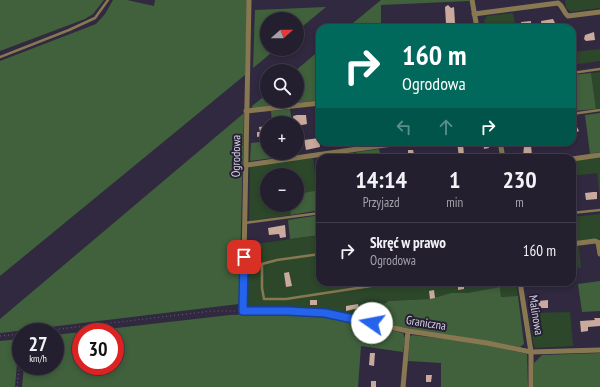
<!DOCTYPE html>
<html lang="pl">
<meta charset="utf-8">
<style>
body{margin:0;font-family:"PT Sans Narrow",sans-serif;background:#2c2737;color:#f1f3f6;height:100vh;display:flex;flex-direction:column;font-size:15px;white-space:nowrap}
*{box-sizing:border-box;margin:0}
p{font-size:13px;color:#a3a2aa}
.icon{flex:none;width:22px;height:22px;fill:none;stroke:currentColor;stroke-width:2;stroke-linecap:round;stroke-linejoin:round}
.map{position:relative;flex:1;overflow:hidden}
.drawer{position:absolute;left:316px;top:154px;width:260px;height:132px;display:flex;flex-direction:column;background:#241f2f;border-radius:12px;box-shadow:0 2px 6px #0003,0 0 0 1px #413d4b}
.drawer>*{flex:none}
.guide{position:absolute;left:316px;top:24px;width:260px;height:122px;border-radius:12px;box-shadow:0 2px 6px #0003,0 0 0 1px #413d4b;background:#00695c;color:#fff;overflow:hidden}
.needle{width:26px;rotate:69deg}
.buttons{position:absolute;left:260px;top:12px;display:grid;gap:8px}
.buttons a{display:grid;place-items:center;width:44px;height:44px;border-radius:50%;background:#241f2f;box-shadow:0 2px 6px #0003,0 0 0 1px #413d4b;font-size:20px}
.speed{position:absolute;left:12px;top:323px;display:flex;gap:8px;font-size:20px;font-weight:700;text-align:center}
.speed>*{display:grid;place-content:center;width:52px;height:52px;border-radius:50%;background:#241f2f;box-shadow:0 2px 6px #0003,0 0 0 1px #413d4b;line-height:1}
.speed small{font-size:10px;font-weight:400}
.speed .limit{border:6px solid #d22;background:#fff;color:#111}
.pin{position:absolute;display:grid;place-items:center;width:34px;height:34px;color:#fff;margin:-17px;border-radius:8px;box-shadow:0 2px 6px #0006}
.me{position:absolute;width:44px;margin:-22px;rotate:282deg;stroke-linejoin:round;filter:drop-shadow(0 0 3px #0008)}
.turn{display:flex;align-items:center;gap:14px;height:84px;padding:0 20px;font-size:18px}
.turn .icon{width:52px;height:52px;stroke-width:2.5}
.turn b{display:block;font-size:28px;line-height:34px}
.lanes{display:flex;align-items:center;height:38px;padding:0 20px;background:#0003;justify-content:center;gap:20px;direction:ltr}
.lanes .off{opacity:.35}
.eta{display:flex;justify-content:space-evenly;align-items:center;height:68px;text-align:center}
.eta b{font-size:24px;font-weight:700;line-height:28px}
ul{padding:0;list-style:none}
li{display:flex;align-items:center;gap:12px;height:56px;padding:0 20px;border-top:1px solid #413d4b}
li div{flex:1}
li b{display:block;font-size:15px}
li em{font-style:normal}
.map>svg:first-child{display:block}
.green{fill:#2c4729}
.forest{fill:#40613c;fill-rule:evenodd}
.building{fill:#c9aa9d}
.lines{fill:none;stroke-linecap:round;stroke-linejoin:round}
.path{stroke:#676174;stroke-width:1;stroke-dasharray:1 3;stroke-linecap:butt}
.lane{stroke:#877851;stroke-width:2.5}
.street{stroke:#877851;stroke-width:5}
.route-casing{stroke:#184099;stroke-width:10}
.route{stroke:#2563eb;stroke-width:7}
.labels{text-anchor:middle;stroke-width:4;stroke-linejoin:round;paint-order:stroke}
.street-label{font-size:12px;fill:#d5d1df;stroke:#261f35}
</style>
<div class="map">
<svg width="600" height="387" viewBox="0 0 600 387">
<rect width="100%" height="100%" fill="#30293f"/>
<g class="green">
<polygon points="565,0 600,0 600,8 571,12 566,8"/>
<polygon points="513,13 516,28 485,28 484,21 487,16"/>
<polygon points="600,49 600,61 572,65 572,52"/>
<polygon points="600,72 600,108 596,109 591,73"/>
<polygon points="357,152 357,158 334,158 334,155"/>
<polygon points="600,157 600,200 597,173 572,176 572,161"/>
<polygon points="313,158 317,191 297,194 297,175 267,175 267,205 289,205 291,215 249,221 250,166"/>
<polygon points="600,214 600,239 572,242 572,217"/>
<polygon points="320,235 320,282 516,282 518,296 501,297 500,287 467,293 451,293 430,299 388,301 355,317 321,310 247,309 249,245"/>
<polygon points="579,246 581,268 572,269 572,247"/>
<polygon points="570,312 573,346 535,348 533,343 530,313"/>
</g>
<g class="forest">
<polygon points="0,0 104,0 93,14 85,19 0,51"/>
<polygon points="113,0 127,0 154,6 155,0 247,0 245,75 0,276 0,61 96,24 105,14"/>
<polygon points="381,0 469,0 469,1 381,5 381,28 347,28"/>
<polygon points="326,7 297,31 297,19 267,19 267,49 276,49 253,68 255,10"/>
<polygon points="320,50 320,100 252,109 252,106 267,94 267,101 297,101 297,71 295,71"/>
<polygon points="591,73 596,109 574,111 572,97 572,75"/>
<polygon points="290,109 292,123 272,123 271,111"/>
<polygon points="244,113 239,304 0,333 0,319"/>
<polygon points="600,113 600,152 590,154 585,115"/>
<polygon points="267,141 267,153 296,153 296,155 250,161 251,143"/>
<polygon points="379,149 381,158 357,158 357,152"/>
<polygon points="320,190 320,210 291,215 289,205 297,205 297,194"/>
<polygon points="320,215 320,235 290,239 288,220"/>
<polygon points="600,281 600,311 582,312 578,284"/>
<polygon points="500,287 501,297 518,296 524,344 520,347 429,333 355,317 354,307 386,303 388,301 430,299 451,293 467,293"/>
<path d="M287 313 323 315 403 333 405 338 403 352 361 346 358 387H22L24 366H55V335L230 315ZM81 332H115V366H81Z"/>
<polygon points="412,335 479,343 527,354 528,387 441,387 441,363 408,361 410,337"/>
<polygon points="19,339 15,387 0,387 0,341"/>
<polygon points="600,353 600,387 534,387 534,363 542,355"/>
</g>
<g class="building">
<polygon points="448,5 451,8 454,7 455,23 446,24 445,7"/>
<polygon points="553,19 555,23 554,26 551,26 551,28 542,28 541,21"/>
<polygon points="531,21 531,28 522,28 521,22"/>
<polygon points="416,24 417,28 404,28 404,25"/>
<polygon points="594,32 595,40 586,41 584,39 585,35"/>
<polygon points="297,115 306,115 307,124 297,126 297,123 294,123 293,116"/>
<polygon points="575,123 579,131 572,134 572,125"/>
<polygon points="267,126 267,135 257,137 257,132 260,132 259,127"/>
<polygon points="319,138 320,147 306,150 304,140"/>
<polygon points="457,142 463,142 464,156 459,157"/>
<polygon points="483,142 488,142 489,148 484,149"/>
<polygon points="531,145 532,156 523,157 524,146"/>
<polygon points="408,150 413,150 414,154 422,153 422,158 405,158 405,155 408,155"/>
<polygon points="593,192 597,192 597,199 586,200 585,193"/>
<polygon points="285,225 286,237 280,238 279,234 269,235 268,228"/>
<polygon points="289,272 292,286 286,287 284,273"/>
<polygon points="458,284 464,284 464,289 458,290"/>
<polygon points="434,290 435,298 430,299 429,291"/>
<rect x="310" y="300" width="7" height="5"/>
<polygon points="548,300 548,308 539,308 538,301"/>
<polygon points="358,304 359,308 346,311 346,306"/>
<polygon points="594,318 600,318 600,326 588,327 588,331 581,332 580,321 595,320"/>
<polygon points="370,353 375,353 374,366 369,365"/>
<polygon points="426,375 432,375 431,382 426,382"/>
<rect x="371" y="381" width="5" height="6"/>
</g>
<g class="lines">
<g class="path">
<polyline points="35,332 212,311 237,311"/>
<polyline points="0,336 21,334"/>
<polyline points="17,387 21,351"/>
</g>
<g class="lane">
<polyline points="0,57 69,30 95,18 108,0"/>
<polyline points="572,73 600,69"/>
<polyline points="572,114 600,110"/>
<polyline points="572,213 600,210"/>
<polyline points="244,223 320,213"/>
<polyline points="320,254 277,260 262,264 262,288 264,299 286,299 397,282"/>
</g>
<g class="street">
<polyline points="249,0 243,311 325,313 408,331 487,343 531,352 600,350"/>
<polyline points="472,0 477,28"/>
<path d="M474 14 558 3C563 6 563 12 568 16L600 12"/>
<polyline points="246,111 320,103"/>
<polyline points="500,142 503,158"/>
<polyline points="572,159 600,155"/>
<polyline points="247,165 406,142"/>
<polyline points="572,244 595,241 598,242 600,254"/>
<polyline points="520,282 531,352 531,387"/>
<polyline points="403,387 408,331"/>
</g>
</g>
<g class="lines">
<defs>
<polyline id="route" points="244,257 243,311 288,311 325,313 372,323"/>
</defs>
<use href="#route" class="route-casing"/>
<use href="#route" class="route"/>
</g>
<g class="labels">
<g class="street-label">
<text transform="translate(236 156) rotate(-89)" y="4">Ogrodowa</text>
<text transform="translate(536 315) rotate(81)" y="4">Malinowa</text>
<text transform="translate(426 323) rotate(9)" y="4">Graniczna</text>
</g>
</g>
</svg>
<div class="buttons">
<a><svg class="needle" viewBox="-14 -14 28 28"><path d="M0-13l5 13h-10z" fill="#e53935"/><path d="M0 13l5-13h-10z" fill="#a3a2aa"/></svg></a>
<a><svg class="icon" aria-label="search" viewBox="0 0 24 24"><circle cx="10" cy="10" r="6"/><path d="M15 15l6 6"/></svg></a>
<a>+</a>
<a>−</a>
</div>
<div class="speed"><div>27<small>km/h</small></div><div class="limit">30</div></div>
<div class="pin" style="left:244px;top:257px;background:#d93025"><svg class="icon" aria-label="arrive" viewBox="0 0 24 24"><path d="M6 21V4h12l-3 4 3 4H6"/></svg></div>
<svg class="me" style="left:372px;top:323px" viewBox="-20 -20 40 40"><circle r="19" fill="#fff"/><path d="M0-13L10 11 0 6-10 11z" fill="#2563eb"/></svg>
<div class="guide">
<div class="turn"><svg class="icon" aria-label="right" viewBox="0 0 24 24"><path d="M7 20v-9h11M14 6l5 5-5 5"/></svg><div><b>160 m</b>Ogrodowa</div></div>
<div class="lanes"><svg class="icon off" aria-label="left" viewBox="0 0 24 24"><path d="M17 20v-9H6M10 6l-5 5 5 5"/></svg><svg class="icon off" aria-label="ahead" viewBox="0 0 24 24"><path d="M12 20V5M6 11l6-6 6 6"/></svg><svg class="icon" aria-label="right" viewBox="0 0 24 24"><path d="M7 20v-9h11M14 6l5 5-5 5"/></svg></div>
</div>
<section class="drawer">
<div class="eta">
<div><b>14:14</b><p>Przyjazd</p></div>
<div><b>1</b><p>min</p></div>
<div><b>230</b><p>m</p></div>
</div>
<ul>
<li><svg class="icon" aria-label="right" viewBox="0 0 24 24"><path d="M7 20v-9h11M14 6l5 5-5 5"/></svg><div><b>Skręć w prawo</b><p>Ogrodowa</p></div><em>160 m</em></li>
</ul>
</section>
</div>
